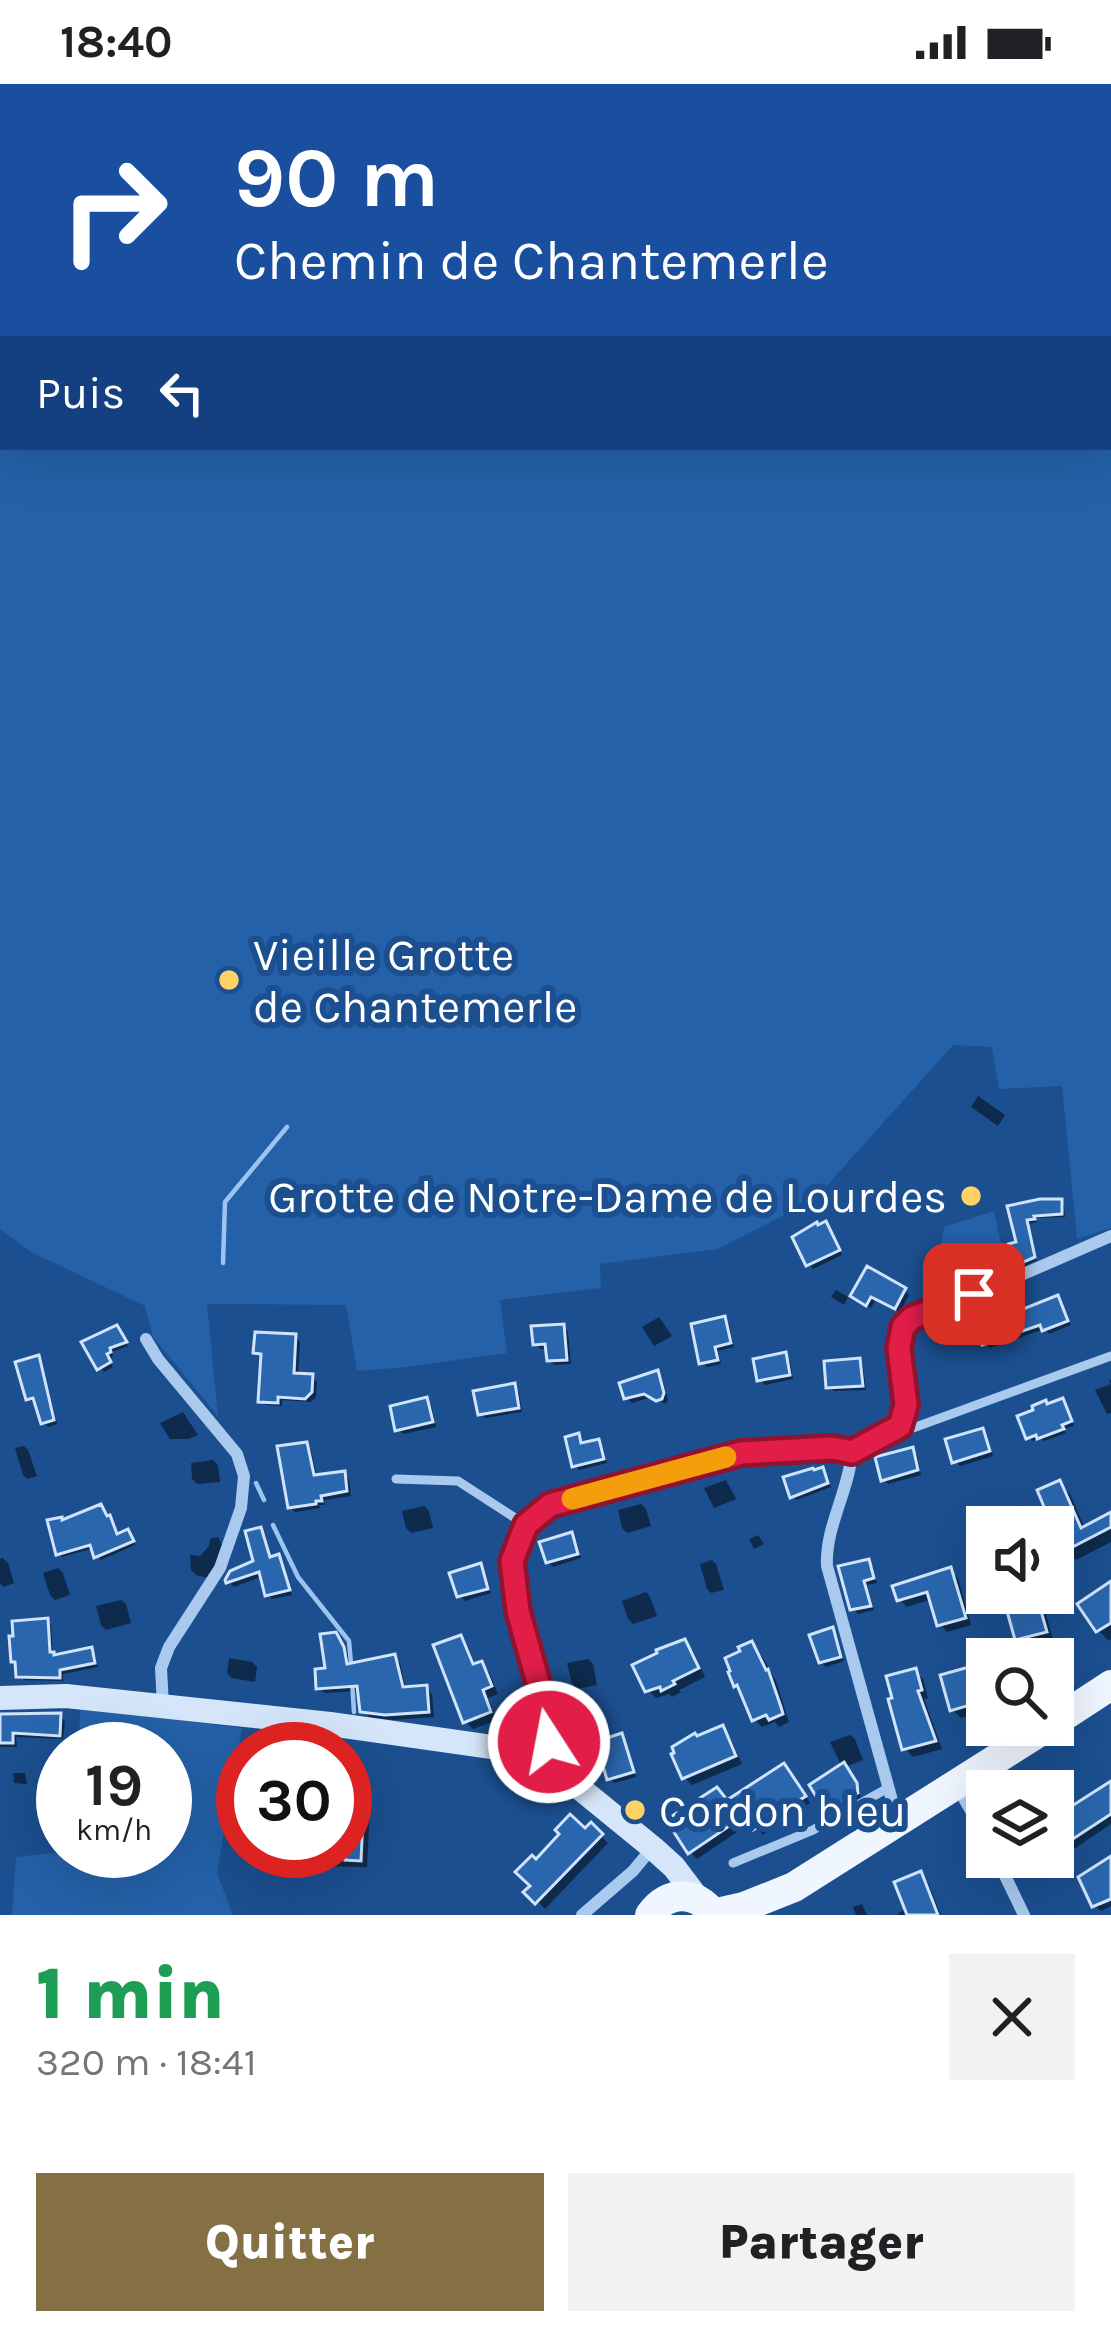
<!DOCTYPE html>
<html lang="fr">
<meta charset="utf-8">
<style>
body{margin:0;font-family:Karla,sans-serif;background:#f2f2f2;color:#202124;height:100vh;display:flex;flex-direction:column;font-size:45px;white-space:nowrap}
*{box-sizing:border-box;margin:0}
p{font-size:39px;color:#757577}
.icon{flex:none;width:66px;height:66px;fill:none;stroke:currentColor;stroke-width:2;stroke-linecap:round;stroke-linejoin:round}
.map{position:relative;height:1831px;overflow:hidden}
.drawer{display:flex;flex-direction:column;background:#fff;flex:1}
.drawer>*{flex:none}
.top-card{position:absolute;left:0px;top:0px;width:1113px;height:366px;box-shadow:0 12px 48px #0002;background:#1a4fa0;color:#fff;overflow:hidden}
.buttons{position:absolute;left:966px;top:1422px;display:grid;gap:24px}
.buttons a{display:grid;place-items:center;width:108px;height:108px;border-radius:0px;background:#fff;box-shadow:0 12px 48px #0002;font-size:60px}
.speed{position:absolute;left:36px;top:1638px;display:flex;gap:24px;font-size:60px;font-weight:700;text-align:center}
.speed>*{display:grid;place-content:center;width:156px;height:156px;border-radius:50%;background:#fff;box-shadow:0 12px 48px #0002;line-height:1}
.speed small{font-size:30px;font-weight:400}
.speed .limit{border:18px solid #d22;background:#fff;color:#111}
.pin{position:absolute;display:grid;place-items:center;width:102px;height:102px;color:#fff;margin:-51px;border-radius:24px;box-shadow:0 6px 18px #0006}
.me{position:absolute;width:132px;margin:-66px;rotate:349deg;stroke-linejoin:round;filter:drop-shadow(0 0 9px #0008)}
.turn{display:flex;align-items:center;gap:42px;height:252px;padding:0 36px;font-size:54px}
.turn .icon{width:156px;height:156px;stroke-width:2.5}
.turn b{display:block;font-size:84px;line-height:102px}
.then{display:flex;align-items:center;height:114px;padding:0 36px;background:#0003;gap:24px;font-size:45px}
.round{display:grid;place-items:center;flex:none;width:126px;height:126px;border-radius:0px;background:#f2f2f2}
.overview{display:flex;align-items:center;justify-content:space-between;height:204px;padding:0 36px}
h1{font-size:72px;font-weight:800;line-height:90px;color:#1e9e55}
.primary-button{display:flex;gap:24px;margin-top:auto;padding:24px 36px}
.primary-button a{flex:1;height:138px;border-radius:0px;background:#847042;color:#fff;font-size:48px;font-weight:800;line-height:138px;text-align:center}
.primary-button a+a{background:#f2f2f2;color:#202124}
.status{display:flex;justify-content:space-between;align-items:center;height:84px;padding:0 60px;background:#fff;direction:ltr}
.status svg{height:33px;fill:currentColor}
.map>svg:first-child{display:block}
.green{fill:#2461a8;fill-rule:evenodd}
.shadow{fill:#0007}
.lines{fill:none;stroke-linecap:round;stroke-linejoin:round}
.stream{stroke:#9cc4f0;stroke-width:4.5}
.building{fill:#2a66ad;stroke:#cfe3fa;stroke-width:3}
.service{stroke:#a9c9ee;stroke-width:9}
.minor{stroke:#a9c9ee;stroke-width:12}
.secondary{stroke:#d6e6fa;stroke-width:24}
.primary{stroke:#f0f6ff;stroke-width:30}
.route-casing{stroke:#92132f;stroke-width:30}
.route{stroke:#e11d48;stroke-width:21}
.slow{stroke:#f59e0b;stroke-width:21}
.poi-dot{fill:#ffd166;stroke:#1b4f8f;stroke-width:4.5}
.labels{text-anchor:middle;stroke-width:12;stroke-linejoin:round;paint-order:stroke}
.poi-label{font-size:45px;fill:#fff;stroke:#1b4f8f;text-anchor:start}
</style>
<div class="status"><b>18:40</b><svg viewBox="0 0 49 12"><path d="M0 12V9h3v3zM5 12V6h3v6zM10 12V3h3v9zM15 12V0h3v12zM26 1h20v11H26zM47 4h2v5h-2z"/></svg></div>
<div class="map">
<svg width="1111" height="1831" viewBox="0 0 1111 1831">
<rect width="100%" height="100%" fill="#1b4f8f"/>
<g class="green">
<path d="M0 0H1111V1144L1077 1155 1062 1002 999 1005 992 963 953 961 814 1116 718 1165 600 1180 601 1204 500 1216 507 1269 407 1283 357 1287 346 1221 207 1220 218 1332 153 1253 145 1222 31 1168 0 1145ZM3 3H1110V363H3Z"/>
<polygon points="994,1127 1007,1190 934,1221 944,1143"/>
<polygon points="80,1624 242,1644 217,1789 233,1831 12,1831 16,1773 71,1767 165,1767 165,1665 79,1665"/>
</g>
<g class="shadow">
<polygon points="978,1012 1005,1031 998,1042 971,1023"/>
<polygon points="1060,1118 1064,1122 1065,1133 1036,1134 1037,1138 1029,1140 1037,1176 1018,1185 1015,1182 1012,1162 1019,1161 1011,1124"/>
<polygon points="830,1145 842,1171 813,1185 809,1180"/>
<polygon points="836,1206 848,1213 844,1221 831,1213"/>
<polygon points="904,1206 909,1211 900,1228 876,1215 871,1224 853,1212"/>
<polygon points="1057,1215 1062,1220 1071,1241 1049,1250 1045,1245 990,1264 985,1259"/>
<polygon points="659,1233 672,1252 654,1262 642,1243"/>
<polygon points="724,1236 729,1240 734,1263 718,1267 721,1280 707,1283 702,1278"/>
<polygon points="563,1243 568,1248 571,1280 554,1281 549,1276 549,1264 541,1265 536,1260"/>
<polygon points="120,1249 128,1262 112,1268 113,1272 108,1275 113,1283 104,1288 86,1259"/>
<polygon points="295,1253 300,1258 298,1292 312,1293 317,1298 316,1313 311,1318 282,1316 282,1322 266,1321 261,1317 261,1273 256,1268"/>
<polygon points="785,1272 790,1277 793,1295 765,1301 760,1296"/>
<polygon points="38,1274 42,1279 57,1340 48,1343 44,1339 38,1317 33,1319 29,1314"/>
<polygon points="859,1277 863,1282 866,1306 834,1307 829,1303"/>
<polygon points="657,1289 662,1294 668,1316 666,1320 651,1313 632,1319 627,1314"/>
<polygon points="1109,1296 1111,1296 1111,1329 1107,1330 1095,1306 1111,1300"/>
<polygon points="514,1303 519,1308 522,1328 485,1334 481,1330"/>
<polygon points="426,1316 431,1321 436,1343 403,1350 398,1345"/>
<polygon points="1062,1318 1074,1342 1064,1345 1066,1349 1044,1357 1041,1354 1033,1357 1029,1353 1048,1323"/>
<polygon points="183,1328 198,1351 188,1355 170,1355 160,1339"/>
<polygon points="982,1347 987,1352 993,1372 960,1382 955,1377"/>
<polygon points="578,1352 584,1362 598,1358 603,1363 607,1379 579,1386 575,1382"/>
<polygon points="306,1361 311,1366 317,1394 344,1390 349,1395 351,1412 324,1416 325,1421 319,1421 320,1424 295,1428 290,1423"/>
<polygon points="24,1362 28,1366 37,1392 27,1395 23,1391 15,1364"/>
<polygon points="912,1366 917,1371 921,1391 888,1400 883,1395"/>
<polygon points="213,1376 218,1381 220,1398 197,1400 192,1395 191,1379"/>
<polygon points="823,1387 831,1403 796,1416 792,1412"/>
<polygon points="726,1396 736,1415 714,1424 704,1404"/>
<polygon points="1059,1400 1070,1410 1085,1445 1111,1432 1111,1458 1076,1476 1066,1466"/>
<polygon points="641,1420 646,1425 651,1442 627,1449 622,1444 618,1426"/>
<polygon points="424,1422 429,1427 433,1444 411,1449 406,1444 402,1427"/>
<polygon points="104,1428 119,1452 131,1452 135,1461 101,1476 94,1464 62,1473 58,1469"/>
<polygon points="260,1446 265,1451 272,1475 278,1473 283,1478 292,1511 272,1515 268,1511 263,1492 234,1503 229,1498 256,1479"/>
<polygon points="758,1451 764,1460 754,1465 749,1455"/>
<polygon points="571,1452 576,1457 581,1474 553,1483 548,1478"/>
<polygon points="218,1453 222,1461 214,1484 208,1494 196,1491 191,1486 190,1471 200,1472 209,1462 210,1455"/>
<polygon points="3,1474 8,1479 14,1499 3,1503 0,1499 0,1475"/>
<polygon points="712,1476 716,1480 724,1506 711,1509 707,1505 700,1480"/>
<polygon points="868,1478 873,1483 877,1499 867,1501 874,1526 858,1530 853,1525"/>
<polygon points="480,1482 485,1487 491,1509 465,1517 460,1512"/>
<polygon points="58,1484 63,1489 70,1511 55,1516 50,1511 43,1489"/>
<polygon points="950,1486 958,1494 971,1541 947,1548 940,1540 932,1515 907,1523 899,1515"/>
<polygon points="1111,1501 1111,1555 1109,1557 1098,1546"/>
<polygon points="646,1508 650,1513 657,1532 633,1540 628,1535 622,1517"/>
<polygon points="1005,1509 1040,1509 1053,1555 1026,1563 1018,1555"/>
<polygon points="121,1516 126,1520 131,1539 106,1546 101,1541 96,1522"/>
<polygon points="47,1537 51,1541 53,1571 91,1567 95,1571 98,1583 63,1590 63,1597 24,1596 19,1591"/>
<polygon points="832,1547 837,1551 844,1577 826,1583 821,1578"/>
<polygon points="335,1551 349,1572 351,1582 394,1573 400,1579 406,1606 426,1604 432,1610 434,1633 393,1636 369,1633 363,1626 361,1607 325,1609 319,1603 329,1587"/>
<polygon points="460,1555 468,1563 476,1582 481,1580 489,1588 498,1610 488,1614 497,1636 473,1645 466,1638"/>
<polygon points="684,1559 693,1567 705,1593 679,1606 681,1608 672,1613 669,1610 656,1614 648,1606"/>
<polygon points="751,1560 763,1574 776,1597 789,1638 779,1643 775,1638 762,1643 754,1635 742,1607 736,1601"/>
<polygon points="229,1574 252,1578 257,1583 255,1598 232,1594 227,1589"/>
<polygon points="588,1575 593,1580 597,1601 577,1605 572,1600 567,1579"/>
<polygon points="987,1581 987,1626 961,1634 953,1626"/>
<polygon points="915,1587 923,1595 928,1614 924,1615 942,1665 913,1673 905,1664"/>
<polygon points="0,1632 60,1632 65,1637 63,1655 16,1653 17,1663 0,1663"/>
<polygon points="722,1645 730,1653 742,1680 692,1701 684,1693"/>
<polygon points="850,1651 855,1655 863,1676 845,1683 860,1706 860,1714 833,1730 829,1726 842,1683 830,1658"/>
<polygon points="621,1653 625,1658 636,1693 614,1699 610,1695 610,1675"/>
<polygon points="13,1689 25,1689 27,1700 14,1699"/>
<polygon points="790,1689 810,1719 763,1751 752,1738 697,1775 690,1768 728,1719"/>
<polygon points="1111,1700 1111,1740 1062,1773 1053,1763 1053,1737"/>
<polygon points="345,1715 363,1716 370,1723 367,1783 298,1782 286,1778 279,1771 280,1767 345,1767"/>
<polygon points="591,1742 608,1759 545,1825 528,1808 534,1802 536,1779"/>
<polygon points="1111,1776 1111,1822 1101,1827 1095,1822"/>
<polygon points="920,1791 928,1799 941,1831 899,1831 898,1829 908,1825"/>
<polygon points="862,1820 867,1831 856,1831 853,1823"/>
</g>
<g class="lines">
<g class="stream">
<polyline points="223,1179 225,1118 287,1043"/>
<polyline points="256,1399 264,1416"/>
<polyline points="273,1441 298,1493 349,1557 351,1580"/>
<polyline points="352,1597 354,1628"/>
</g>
</g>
<g class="building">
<polygon points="1040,1115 1062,1115 1062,1130 1034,1132 1035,1135 1027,1136 1035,1173 1012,1183 1008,1160 1016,1158 1007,1122"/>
<polygon points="826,1137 840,1166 806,1182 792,1153 817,1138 818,1141"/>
<polygon points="867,1182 906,1204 895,1225 871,1213 866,1222 850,1212"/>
<polygon points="1058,1211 1068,1237 1042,1247 1040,1241 982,1261 974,1237 1006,1226 1008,1231"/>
<polygon points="725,1232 731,1259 715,1263 718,1276 699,1280 691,1240"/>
<polygon points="564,1240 567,1276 547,1277 545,1260 533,1261 531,1242"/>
<polygon points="117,1241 127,1258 110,1264 111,1268 107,1270 111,1278 97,1286 81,1258"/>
<polygon points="255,1248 296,1250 294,1289 313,1290 312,1308 305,1315 278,1313 278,1319 258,1318 261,1270 253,1269"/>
<polygon points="786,1268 790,1291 757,1297 753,1275"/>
<polygon points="39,1271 54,1336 41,1340 33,1314 26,1316 15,1278"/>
<polygon points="860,1274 863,1302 826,1304 824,1277"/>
<polygon points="658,1286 664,1309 662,1315 656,1317 644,1310 624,1315 619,1299"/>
<polygon points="515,1299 519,1324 478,1331 473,1307"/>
<polygon points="427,1313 433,1338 395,1347 390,1322"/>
<polygon points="1063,1314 1072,1337 1062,1341 1064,1345 1037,1355 1036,1351 1026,1355 1017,1332 1033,1326 1032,1322 1046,1316 1047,1320"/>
<polygon points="983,1344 990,1367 952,1379 945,1355"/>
<polygon points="579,1349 581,1359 599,1355 604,1375 572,1383 565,1353"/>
<polygon points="307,1358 314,1391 345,1387 347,1407 321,1412 322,1417 316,1417 316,1420 288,1424 277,1362"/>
<polygon points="913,1363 918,1386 881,1397 875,1373"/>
<polygon points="823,1383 828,1399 790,1414 783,1393 813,1384 814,1386"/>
<polygon points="1060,1396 1081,1444 1111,1428 1111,1443 1063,1468 1037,1406"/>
<polygon points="101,1420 107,1432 110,1431 117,1450 128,1445 134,1457 94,1474 90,1461 56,1471 47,1436 62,1433 62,1436"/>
<polygon points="261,1443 270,1473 279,1470 290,1506 265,1512 259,1488 226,1499 225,1496 230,1487 253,1477 245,1447"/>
<polygon points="572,1448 578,1470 546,1479 539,1458"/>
<polygon points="869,1475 874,1494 864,1497 871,1522 850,1526 838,1482"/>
<polygon points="481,1479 488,1505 457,1513 449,1489"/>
<polygon points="951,1483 966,1534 937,1542 927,1508 897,1517 892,1502"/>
<polygon points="1111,1497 1111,1539 1096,1548 1077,1520"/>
<polygon points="1002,1509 1036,1509 1047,1548 1015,1556"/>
<polygon points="48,1534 50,1568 54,1568 54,1571 92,1563 95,1579 60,1586 60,1594 16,1593 15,1578 11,1578 9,1552 13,1552 12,1537"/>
<polygon points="833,1543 841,1573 819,1579 809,1551"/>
<polygon points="336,1548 344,1563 347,1580 395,1570 403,1603 427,1601 429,1628 385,1631 360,1628 357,1602 316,1605 315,1585 325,1584 320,1550"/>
<polygon points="461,1551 473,1580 482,1577 492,1602 483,1606 491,1628 463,1639 433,1561"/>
<polygon points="685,1555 699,1584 673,1597 675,1600 661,1607 660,1603 645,1608 632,1581 657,1569 656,1566"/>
<polygon points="752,1557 766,1586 768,1585 781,1623 783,1630 769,1636 766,1631 752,1637 737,1601 734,1603 728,1588 730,1587 725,1574 740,1567 738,1563"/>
<polygon points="987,1578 987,1616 950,1627 940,1591"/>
<polygon points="916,1584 922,1606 918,1607 936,1657 902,1666 888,1615 892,1614 886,1592"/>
<polygon points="61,1629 60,1652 13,1649 13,1659 0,1659 0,1630"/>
<polygon points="723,1641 736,1672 682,1695 671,1670 674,1669 672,1663 695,1649 697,1652"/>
<polygon points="622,1649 634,1688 607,1696 601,1675 606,1673 601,1656"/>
<polygon points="844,1678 857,1699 858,1709 826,1728 809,1701"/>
<polygon points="784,1679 806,1712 753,1746 744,1732 688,1770 666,1736 717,1703 727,1716"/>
<polygon points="1111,1697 1111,1730 1053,1768 1053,1734"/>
<polygon points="345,1712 364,1713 361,1777 345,1776"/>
<polygon points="570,1730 585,1744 591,1738 603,1750 535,1820 523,1808 530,1802 515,1788 532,1771 536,1775 559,1750 555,1746"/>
<polygon points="1111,1772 1111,1815 1092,1823 1078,1793"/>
<polygon points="921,1787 938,1831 907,1831 894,1798"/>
</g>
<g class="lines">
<g class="service">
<polyline points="900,1342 913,1344 1111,1272"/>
<polyline points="396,1395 458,1397 526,1441"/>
<polyline points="733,1779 813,1746 888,1704"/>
</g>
<g class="minor">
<polyline points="146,1255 158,1275 237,1370 244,1392 241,1424 220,1484 169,1563 161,1584 163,1622"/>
<path d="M544 1679C569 1610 477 1498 528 1439 534 1432 543 1427 550 1421L741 1369 832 1364 852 1368"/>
<polyline points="958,1704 987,1755"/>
<path d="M898 1738 827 1482C825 1443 849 1407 852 1368L900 1342C902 1335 905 1329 905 1322 908 1291 887 1259 912 1234L1005 1198 1111 1152"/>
<polyline points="996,1773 1024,1831"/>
<polyline points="582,1831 633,1787 652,1764"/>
</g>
<polyline class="secondary" points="0,1614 66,1612 330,1640 499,1664 537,1676 566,1693 653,1764 674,1783 699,1816"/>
<g class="primary">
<polyline points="1053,1639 1111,1601"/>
<polyline points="713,1830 744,1823 794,1803 1050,1641"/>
<path d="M650 1831C668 1806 696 1806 714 1831"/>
</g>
</g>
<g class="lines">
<defs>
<polyline id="route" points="549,1658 547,1631 518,1527 512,1477 526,1441 550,1421 741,1369 832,1364 852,1368 900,1342 906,1321 899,1264 903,1243 912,1234 974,1210"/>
</defs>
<use href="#route" class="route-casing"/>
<use href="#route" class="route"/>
<polyline class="slow" points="572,1415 726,1373"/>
</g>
<g class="poi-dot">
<circle cx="229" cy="896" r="12"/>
<circle cx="971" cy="1112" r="12"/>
<circle cx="635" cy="1726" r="12"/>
</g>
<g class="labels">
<g class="poi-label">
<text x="253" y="886">Vieille Grotte<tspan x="253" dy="52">de Chantemerle</tspan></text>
<text x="947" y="1128" text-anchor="end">Grotte de Notre-Dame de Lourdes</text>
<text x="659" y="1742">Cordon bleu</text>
</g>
</g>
</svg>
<div class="buttons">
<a><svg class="icon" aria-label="sound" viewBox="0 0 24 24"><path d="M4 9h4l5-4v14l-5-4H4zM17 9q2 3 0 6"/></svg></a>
<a><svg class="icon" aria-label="search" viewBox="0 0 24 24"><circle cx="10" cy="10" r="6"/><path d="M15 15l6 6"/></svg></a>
<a><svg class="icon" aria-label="layers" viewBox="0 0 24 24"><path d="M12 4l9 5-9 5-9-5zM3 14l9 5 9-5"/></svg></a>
</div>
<div class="speed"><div>19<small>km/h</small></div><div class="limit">30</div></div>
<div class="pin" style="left:974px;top:1210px;background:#d93025"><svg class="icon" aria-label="arrive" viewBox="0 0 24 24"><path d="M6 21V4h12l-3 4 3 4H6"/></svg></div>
<svg class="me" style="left:549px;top:1658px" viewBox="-20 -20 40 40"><circle r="17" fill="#e11d48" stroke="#fff" stroke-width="3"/><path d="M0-11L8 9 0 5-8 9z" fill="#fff"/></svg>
<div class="top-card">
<div class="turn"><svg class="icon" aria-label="right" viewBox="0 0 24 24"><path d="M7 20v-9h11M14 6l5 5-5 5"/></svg><div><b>90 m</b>Chemin de Chantemerle</div></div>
<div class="then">Puis<svg class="icon" aria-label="left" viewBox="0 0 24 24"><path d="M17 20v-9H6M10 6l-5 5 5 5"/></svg></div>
</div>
</div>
<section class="drawer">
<div class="overview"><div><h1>1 min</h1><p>320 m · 18:41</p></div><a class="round"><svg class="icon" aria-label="close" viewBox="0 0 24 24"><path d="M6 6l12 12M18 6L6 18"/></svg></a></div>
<div class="primary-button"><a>Quitter</a><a>Partager</a></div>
</section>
